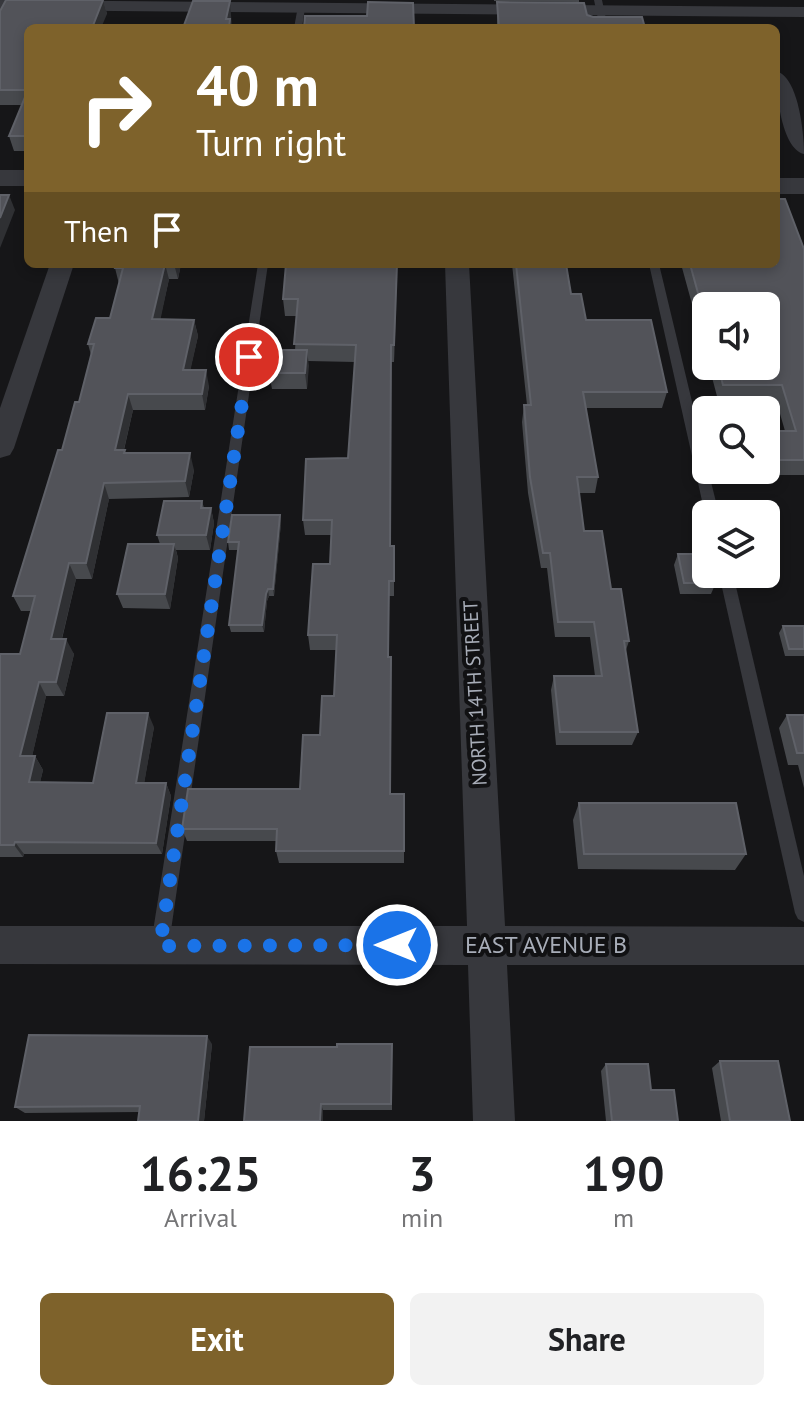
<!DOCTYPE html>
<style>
body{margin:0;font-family:"PT Sans",sans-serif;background:#f2f2f2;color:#202124;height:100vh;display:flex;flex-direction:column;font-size:30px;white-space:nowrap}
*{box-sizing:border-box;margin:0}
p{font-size:26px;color:#757577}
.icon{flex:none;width:44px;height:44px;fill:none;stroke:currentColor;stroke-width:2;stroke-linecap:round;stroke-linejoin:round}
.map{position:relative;height:1121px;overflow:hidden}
.details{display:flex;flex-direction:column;background:#fff;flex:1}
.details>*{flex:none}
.top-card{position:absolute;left:24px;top:24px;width:756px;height:244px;border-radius:12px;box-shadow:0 4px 12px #0003;background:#7e622b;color:#fff;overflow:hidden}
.tools{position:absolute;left:692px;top:292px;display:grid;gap:16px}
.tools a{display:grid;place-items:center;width:88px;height:88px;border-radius:12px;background:#fff;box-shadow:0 4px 12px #0003;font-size:40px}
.pin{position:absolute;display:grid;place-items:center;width:68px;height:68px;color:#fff;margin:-34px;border:4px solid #fff;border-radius:50%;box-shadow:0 2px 8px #0007}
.me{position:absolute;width:88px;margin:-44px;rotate:270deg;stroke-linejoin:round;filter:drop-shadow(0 0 6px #0008)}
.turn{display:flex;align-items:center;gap:28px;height:168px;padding:0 40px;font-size:36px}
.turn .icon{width:104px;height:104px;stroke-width:2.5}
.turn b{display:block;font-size:56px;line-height:68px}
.then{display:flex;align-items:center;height:76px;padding:0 40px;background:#0003;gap:16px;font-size:30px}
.eta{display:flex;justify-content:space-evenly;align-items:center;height:136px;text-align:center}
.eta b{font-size:48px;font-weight:800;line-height:56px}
.primary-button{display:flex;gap:16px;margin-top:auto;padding:16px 40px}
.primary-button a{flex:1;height:92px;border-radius:12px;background:#7e622b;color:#fff;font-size:32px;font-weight:800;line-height:92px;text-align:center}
.primary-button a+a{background:#f2f2f2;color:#202124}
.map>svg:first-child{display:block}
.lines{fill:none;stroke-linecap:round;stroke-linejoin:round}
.service{fill:#37383d;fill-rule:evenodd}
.minor{fill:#37383d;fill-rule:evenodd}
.tertiary{fill:#37383d;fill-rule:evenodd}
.wall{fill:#47494d}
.shaded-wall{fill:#2f3033}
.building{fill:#525359;stroke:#5f6168;stroke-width:2}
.route{stroke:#1a73e8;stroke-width:14;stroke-dasharray:0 25.2}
.labels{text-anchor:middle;stroke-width:8;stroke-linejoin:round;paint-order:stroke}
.street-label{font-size:20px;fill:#a8adb8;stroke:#111113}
.near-street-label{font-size:24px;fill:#a8adb8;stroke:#111113}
</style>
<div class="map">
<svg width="804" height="1121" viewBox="0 0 804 1121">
<rect width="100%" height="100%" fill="#161618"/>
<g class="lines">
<g class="service">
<polygon points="594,0 602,0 608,28 600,28"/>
<polygon points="298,6 305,8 302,28 294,28"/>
<polygon points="258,264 268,264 169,944 166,950 160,953 154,950 151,944"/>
<polygon points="649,264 659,264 706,460 706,470 708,470 719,514 705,514"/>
<polygon points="719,574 733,574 804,876 804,922 798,919 795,913"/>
</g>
<g class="minor">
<polygon points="0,0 804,7 804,17 0,10"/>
<path d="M776 71C799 77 804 135 804 154 781 149 776 91 776 71Z"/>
<polygon points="50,264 74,264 14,448 10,455 0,458 0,408"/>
<polygon points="445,264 469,264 505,926 804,927 804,965 507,965 515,1121 473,1121 468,965 0,964 0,926 467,926"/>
</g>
<g class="tertiary">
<rect x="0" y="170" width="28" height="16"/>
<rect x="776" y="178" width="28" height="16"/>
</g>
</g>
<g class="wall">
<polygon points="103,0 107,14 28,28 28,151 14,151 9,136 22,105 0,105 0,11"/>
<polygon points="494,0 579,0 579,2 494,1"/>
<polygon points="497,2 587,15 645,28 497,28"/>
<polygon points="804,249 804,475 735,475 734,470 766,470 766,431 785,431 776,400 718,400 709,366 766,366 706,306 706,364 698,364 692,342 698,326 681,264 776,264"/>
<polygon points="116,264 181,264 178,279 169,279 160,319 194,320 198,336 190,370 209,386 205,410 133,410 124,450 126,453 194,470 189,497 109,499 92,579 76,579 62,639 74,654 64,696 46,696 32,756 35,756 43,770 40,782 93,783 154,727 144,783 166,783 171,796 162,854 24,854 23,857 0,857 0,654 20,654 31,611 21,611 13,596 79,402 91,355 88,344 110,318 119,284 115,268"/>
<polygon points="397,264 394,362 391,362 390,546 394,546 394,596 389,596 388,657 390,794 404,794 404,863 279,863 276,851 276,841 187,841 182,829 300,789 334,696 336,650 310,650 308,635 330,564 331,535 305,535 303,520 348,458 355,362 308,361 307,389 272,389 269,373 295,350 297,316 285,316 283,299"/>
<polygon points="512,264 566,264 571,294 586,320 667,392 662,408 586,408 598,477 595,493 579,493 584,531 611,589 629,641 625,653 638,732 632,745 556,745 551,690 554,676 595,676 590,637 555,637 547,568 541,568 528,493 522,422 524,405 527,405"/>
<polygon points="202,501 204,508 211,508 214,523 210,550 176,550 178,558 170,609 123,608 117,594 160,544 157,535"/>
<polygon points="280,515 281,523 274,596 269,596 267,601 264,632 231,632 229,625 238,550 229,550 228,542"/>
<polygon points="678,554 724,576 719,587 714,587 711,594 680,594 674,565"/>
<polygon points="736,574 766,574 776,576 771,587 739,587"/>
<polygon points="783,626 804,626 804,656 785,656 779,633"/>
<polygon points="787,715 804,715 804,788 798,765 788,765 779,728"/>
<polygon points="579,803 746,854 735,870 578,869 573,820"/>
<polygon points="212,1044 204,1121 138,1121 139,1112 25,1113 15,1107"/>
<polygon points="392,1044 392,1110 323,1110 323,1121 244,1121 337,1047"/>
<polygon points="720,1061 790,1121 721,1121 712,1068"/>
<polygon points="606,1064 651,1090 678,1121 606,1121 601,1071"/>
</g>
<g class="shaded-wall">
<polygon points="103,0 107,14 101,28 92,28"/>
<polygon points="230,1 232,28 227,28 226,19"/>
<polygon points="9,195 15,210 0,248 0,218"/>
<polygon points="165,264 169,279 157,336 152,319"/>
<polygon points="174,264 181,264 178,279"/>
<polygon points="397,264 396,316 394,362 394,345"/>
<polygon points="194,320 198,336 187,386 183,370"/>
<polygon points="307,350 309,366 307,389 305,373"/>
<polygon points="206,370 209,386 205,410 202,394"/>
<polygon points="128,394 133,410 120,466 115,450"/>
<polygon points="190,453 194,470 189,497 185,481"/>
<polygon points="104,483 109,499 92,579 86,563"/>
<polygon points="211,508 214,523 210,550 206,535"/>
<polygon points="280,515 281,523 274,596 273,589"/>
<polygon points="174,544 178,558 170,609 165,594"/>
<polygon points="69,563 76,579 58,654 51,639"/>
<polygon points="268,589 269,596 267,601 264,632 262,625 266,594"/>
<polygon points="66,639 74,654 64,696 56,682"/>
<polygon points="39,682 46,696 29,770 20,756"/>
<polygon points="148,713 154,727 142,796 136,783"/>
<polygon points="35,756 43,770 37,795 29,782"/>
<polygon points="166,783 171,796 162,854 156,843"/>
<polygon points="15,842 24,854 23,857 14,845"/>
<polygon points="207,1036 212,1044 204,1121 198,1121"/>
<polygon points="321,1104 323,1110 323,1121 320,1121"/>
</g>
<g class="building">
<polygon points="6,0 103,0 92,28 28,28 28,90 0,90 0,11"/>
<polygon points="193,1 230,1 226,19 230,19 229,28 183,28"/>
<polygon points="368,2 413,3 414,28 304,28 305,16 367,16"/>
<polygon points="497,2 584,3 587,15 593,17 642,17 645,28 499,28"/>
<polygon points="28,90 28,136 9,136"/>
<polygon points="0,195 9,195 0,218"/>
<polygon points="776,199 785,199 804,249 804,460 766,460 766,431 796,431 782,385 723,385 718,366 766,366 766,306 706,306 706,322 690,264 776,264"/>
<polygon points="116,264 165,264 152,319 194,320 183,370 206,370 202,394 128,394 115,450 125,450 124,453 190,453 185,481 104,483 86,563 69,563 51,639 66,639 56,682 39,682 20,756 35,756 29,782 93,783 107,713 148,713 136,783 166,783 156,843 15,842 14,845 0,845 0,654 20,654 35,596 13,596 58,450 62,450 75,402 79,402 94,344 88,344 96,318 110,318 123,268 115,268"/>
<polygon points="286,264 397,264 394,345 391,345 390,546 394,546 394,581 389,581 388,657 391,657 390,794 404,794 404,851 276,851 277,829 182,829 188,789 300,789 303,735 320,735 322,696 334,696 337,635 308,635 313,564 330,564 332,520 303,520 306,459 348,458 356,345 294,344 298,299 283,299"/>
<polygon points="516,264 566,264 571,294 581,294 586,320 651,320 667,392 583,392 598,477 577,477 584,531 602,531 611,589 621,589 629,641 624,641 638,732 560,732 554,676 602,676 594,622 558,622 550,553 543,553 530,477 524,405 531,405"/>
<polygon points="697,326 706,326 706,348 703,348"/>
<polygon points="272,350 307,350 305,373 269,373"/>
<polygon points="164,501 202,501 201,508 211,508 206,535 157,535"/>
<polygon points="232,515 280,515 273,589 268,589 266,594 262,625 229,625 239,542 228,542"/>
<polygon points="128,544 174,544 165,594 117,594"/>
<polygon points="766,546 768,546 776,576 744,576 744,574 766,574"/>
<polygon points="678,554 706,554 706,574 723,574 724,576 714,576 716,583 684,583"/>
<polygon points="783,626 804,626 804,649 789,649"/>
<polygon points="787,715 804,715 804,753 797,753"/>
<polygon points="579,803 736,803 746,854 584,854"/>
<polygon points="29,1035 207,1036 198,1121 138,1121 140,1106 15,1107"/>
<polygon points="337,1044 392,1044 391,1104 321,1104 320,1121 244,1121 250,1047 337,1047"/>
<polygon points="720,1061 778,1061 790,1121 730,1121"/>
<polygon points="606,1064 648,1064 651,1090 674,1090 678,1121 612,1121"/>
</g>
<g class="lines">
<polyline class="route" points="249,357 160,946 397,945"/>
</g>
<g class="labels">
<g class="street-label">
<text transform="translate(475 693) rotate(-93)" y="7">NORTH 14TH STREET</text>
</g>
<g class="near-street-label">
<text x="546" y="953">EAST AVENUE B</text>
</g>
</g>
</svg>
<div class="tools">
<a><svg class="icon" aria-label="sound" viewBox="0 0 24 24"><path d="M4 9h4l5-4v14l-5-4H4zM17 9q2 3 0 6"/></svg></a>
<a><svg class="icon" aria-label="search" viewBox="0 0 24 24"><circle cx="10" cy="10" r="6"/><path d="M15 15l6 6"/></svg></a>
<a><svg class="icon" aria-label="layers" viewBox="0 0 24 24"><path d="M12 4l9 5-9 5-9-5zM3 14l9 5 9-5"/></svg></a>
</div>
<div class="pin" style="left:249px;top:357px;background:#d93025"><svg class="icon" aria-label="arrive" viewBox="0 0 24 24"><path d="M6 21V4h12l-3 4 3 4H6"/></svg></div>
<svg class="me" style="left:397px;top:945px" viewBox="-20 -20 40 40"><circle r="17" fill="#1a73e8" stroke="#fff" stroke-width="3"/><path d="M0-11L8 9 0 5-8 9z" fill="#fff"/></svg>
<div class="top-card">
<div class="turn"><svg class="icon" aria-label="right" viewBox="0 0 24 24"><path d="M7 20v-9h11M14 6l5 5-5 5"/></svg><div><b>40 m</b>Turn right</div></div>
<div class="then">Then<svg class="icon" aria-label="arrive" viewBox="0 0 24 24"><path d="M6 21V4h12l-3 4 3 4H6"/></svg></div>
</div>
</div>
<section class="details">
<div class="eta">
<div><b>16:25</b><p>Arrival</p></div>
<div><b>3</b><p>min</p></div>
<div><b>190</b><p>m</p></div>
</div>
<div class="primary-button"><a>Exit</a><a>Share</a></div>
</section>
